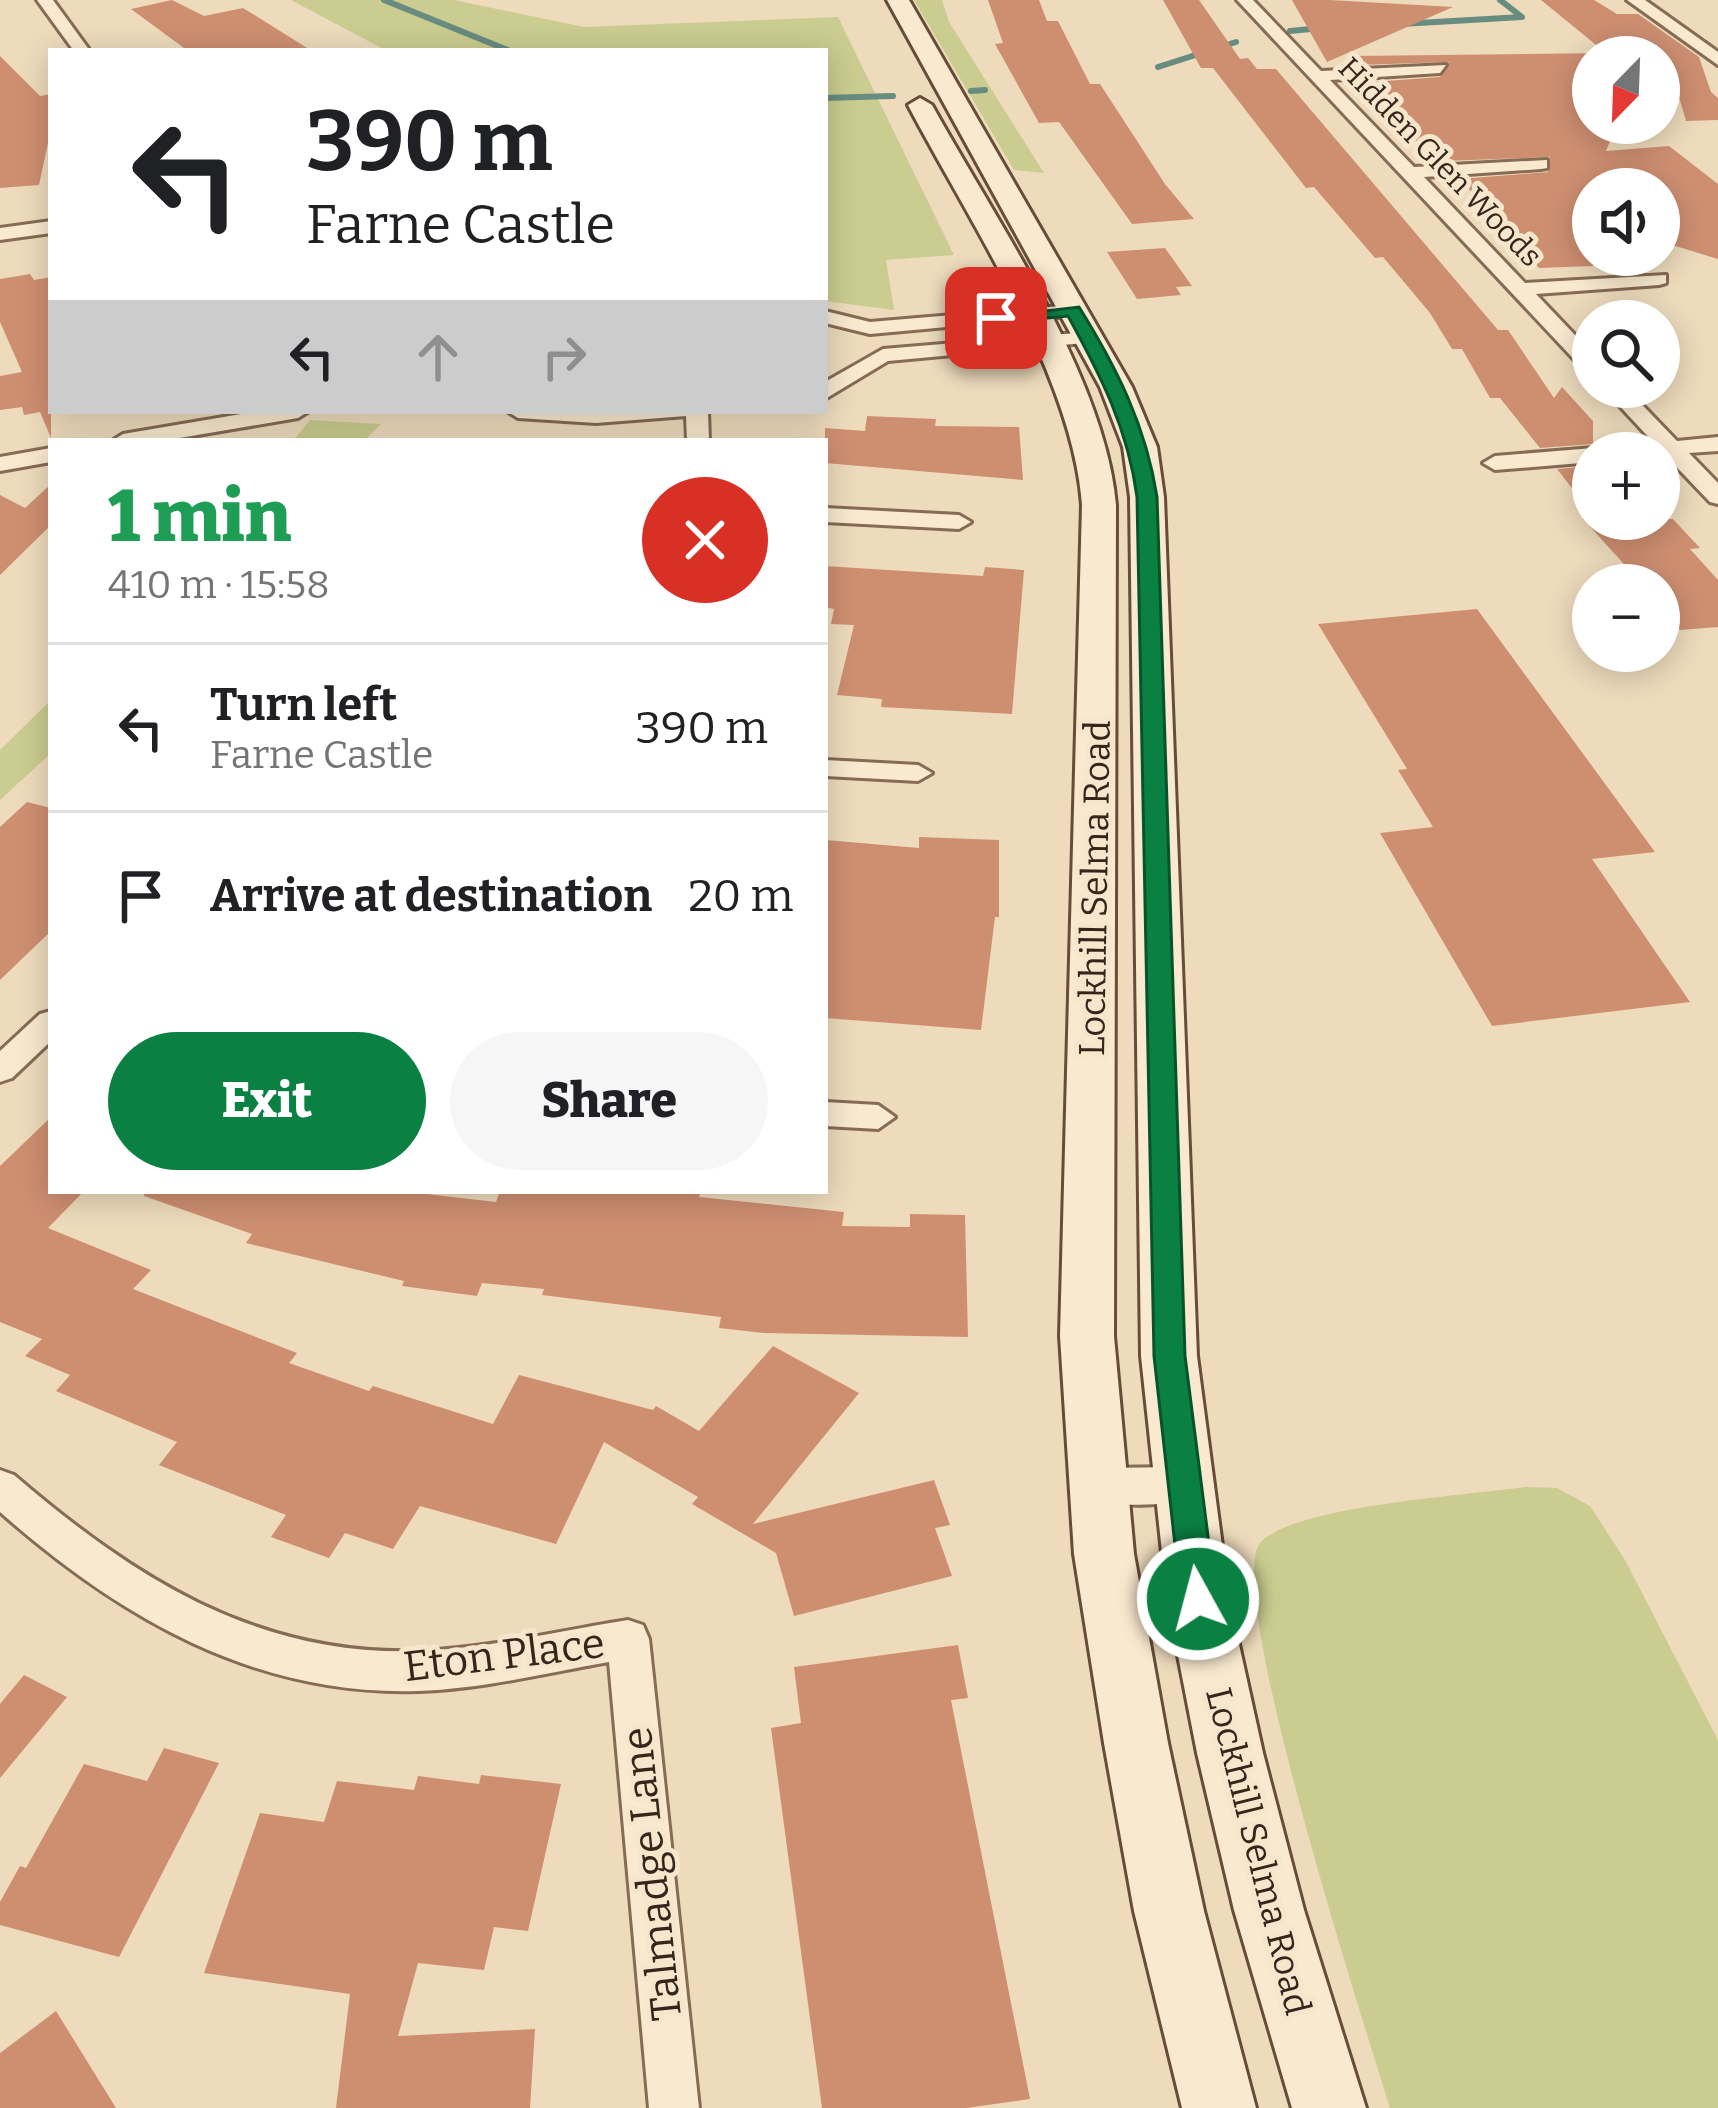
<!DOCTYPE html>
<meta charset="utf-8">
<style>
body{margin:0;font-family:Bitter,serif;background:#f6f6f6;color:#202124;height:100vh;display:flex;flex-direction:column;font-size:45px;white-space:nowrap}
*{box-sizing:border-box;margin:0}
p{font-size:39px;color:#757577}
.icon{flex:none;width:66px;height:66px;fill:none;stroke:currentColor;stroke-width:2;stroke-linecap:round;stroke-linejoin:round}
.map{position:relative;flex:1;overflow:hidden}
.drawer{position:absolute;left:48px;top:438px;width:780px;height:756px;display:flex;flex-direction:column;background:#fff;border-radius:0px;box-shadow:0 6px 30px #0003}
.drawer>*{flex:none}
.guide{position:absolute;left:48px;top:48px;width:780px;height:366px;border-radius:0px;box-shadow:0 6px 30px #0003;background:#fff;color:#202124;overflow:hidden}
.needle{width:78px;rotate:203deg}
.controls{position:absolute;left:1572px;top:36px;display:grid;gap:24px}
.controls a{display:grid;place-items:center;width:108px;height:108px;border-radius:50%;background:#fff;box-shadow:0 6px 30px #0003;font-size:60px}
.pin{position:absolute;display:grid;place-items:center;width:102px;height:102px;color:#fff;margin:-51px;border-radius:24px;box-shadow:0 6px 18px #0006}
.me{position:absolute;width:132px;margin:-66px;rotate:353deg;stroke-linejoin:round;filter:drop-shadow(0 0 9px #0008)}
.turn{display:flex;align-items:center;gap:42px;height:252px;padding:0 60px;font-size:54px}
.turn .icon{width:156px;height:156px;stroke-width:2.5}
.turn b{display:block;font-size:84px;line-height:102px}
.lanes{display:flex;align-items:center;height:114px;padding:0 60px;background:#0003;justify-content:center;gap:60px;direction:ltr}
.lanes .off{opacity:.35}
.round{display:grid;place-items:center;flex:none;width:126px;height:126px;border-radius:63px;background:#f6f6f6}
.summary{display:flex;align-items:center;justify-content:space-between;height:204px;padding:0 60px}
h1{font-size:72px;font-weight:800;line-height:90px;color:#1e9e55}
.cta{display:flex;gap:24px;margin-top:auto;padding:24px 60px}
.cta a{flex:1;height:138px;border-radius:72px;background:#0b8043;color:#fff;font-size:48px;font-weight:800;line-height:138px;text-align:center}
.cta a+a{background:#f6f6f6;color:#202124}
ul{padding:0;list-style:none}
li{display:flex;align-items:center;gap:36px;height:168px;padding:0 60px;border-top:3px solid #e0e0e0}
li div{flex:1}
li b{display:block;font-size:45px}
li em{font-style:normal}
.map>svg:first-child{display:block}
.green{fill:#cacc90}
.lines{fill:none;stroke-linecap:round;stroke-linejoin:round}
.stream{stroke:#688c80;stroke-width:6}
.building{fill:#ce8f71}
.minor-casing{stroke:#866b55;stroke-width:6}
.secondary-casing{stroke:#674c39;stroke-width:6}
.minor{fill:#f9e9cf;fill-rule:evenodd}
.secondary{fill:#f9e9cf;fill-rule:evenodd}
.route{fill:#0b8043;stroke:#07532c;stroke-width:3}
.labels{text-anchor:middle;stroke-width:10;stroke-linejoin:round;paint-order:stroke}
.far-street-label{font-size:30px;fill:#35251b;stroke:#f6e6cc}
.street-label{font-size:36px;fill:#35251b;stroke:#f6e6cc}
.near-street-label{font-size:42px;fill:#35251b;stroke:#f6e6cc}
</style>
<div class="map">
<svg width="1718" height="2108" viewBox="0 0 1718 2108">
<rect width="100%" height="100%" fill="#eedbbc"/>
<g class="green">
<polygon points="291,0 454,0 584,27 838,17 954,255 886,260 894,310 825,301 825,51 387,51"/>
<polygon points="914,0 942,0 949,22 1044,173 1014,170"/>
<polygon points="310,420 381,424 364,441 293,441"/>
<polygon points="51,700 51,753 0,800 0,750"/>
<path d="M1525 1487 1557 1488 1590 1506 1625 1560 1718 1740V2108H1390C1367 2033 1223 1588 1260 1543 1291 1506 1471 1495 1525 1487Z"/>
</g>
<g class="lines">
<g class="stream">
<polyline points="384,0 510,51"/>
<polyline points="1401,24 1522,17 1500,0"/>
<polyline points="1290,31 1321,28"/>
<polyline points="1158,67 1236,42"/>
<polyline points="971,91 985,90"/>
<polyline points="825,98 893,96"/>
</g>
</g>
<g class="building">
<polygon points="172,0 204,16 243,8 312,51 184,48 131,9"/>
<polygon points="988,0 1039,0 1047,21 1058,21 1090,84 1100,84 1165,184 1194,219 1132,224 1059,122 1039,123 995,44 1003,43"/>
<polygon points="1163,0 1199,0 1240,59 1248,58 1257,69 1276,69 1498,330 1508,330 1554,398 1562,387 1593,421 1593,444 1540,448 1500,398 1490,398 1462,349 1452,349 1430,313 1383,257 1375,258 1314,187 1306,188 1213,68 1201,68"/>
<polygon points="1292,0 1330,0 1453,7 1327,62"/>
<polygon points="1541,0 1594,0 1617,14 1638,14 1699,57 1711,92 1718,98 1718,120 1686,121 1679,97 1659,81 1659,57 1593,57 1593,71 1574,93 1593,123 1616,126 1606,151 1669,146 1718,184 1718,259 1659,241 1659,189 1593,186 1593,266 1539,268 1460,179 1548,172 1550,157 1444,161 1438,153 1425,153 1372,82 1440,77 1449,62 1359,65 1353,56 1606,53"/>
<polygon points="0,56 40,96 51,94 51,129 39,185 0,188"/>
<polygon points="1165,248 1192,286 1176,287 1181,295 1137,299 1107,252"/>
<polygon points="30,274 34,280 51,277 51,438 40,412 24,415 22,407 0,410 0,376 22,372 0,322 0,279"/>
<polygon points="867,416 936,419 935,426 1019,427 1023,480 825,463 825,428 865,431"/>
<polygon points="1593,466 1593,515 1557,469"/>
<polygon points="51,484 51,525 0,575 0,495 25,508"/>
<polygon points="1583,519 1673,519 1700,548 1690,549 1718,580 1718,627 1680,630 1659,605 1659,585 1643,585"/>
<polygon points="825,566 983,576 985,567 1024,570 1012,714 881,707 882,699 837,695 854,625 831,624 834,609 825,607"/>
<polygon points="1477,609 1655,852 1592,859 1690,1002 1492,1026 1380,833 1433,827 1398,770 1407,769 1318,624"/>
<polygon points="27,802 51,808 51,931 0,980 0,827"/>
<polygon points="919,837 999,840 999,917 995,917 981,1030 825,1018 825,840 919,848"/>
<polygon points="51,1117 51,1191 84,1191 48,1228 151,1270 133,1289 297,1353 289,1363 369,1391 373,1386 493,1424 519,1375 653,1410 656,1406 699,1431 773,1346 859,1393 753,1524 934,1480 950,1525 935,1528 952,1576 794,1616 776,1553 692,1504 698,1497 604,1442 556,1544 420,1506 393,1549 345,1533 329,1558 271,1537 286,1515 159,1465 177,1442 56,1391 70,1375 25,1356 42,1339 0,1322 0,1166"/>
<polygon points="144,1191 400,1191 496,1202 500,1191 701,1191 699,1197 844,1212 842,1226 910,1227 910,1214 965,1215 968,1337 764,1333 719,1328 721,1317 542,1295 544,1289 482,1283 477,1296 402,1286 404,1281 246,1243 252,1234 144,1196"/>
<polygon points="958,1645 968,1698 951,1700 1030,2099 966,2108 822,2108 771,1728 801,1723 794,1667"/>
<polygon points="24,1675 67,1697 0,1778 0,1704"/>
<polygon points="164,1748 219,1763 119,1957 0,1925 0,1902 20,1866 26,1868 84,1764 147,1781"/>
<polygon points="481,1775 561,1784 528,1931 494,1927 484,1970 418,1963 398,2036 535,2029 530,2108 336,2108 350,1994 204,1973 260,1813 324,1822 337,1781 414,1790 418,1776 479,1784"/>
<polygon points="56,2011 116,2108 0,2108 0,2053"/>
</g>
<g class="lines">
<defs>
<g id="minor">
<polygon points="37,0 53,0 90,51 74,51"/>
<polygon points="1237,0 1253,0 1321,71 1446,65 1440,73 1330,80 1414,167 1547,160 1547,168 1541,169 1424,177 1525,283 1666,275 1666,283 1659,285 1536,294 1593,354 1593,372 1585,371"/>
<polygon points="1627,0 1645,0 1718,52 1718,65"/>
<polygon points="51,221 51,233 0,240 0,228"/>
<polygon points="1073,305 1080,307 1080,315 870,334 825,323 825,311 870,322"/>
<polygon points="1088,332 1095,334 1095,342 888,361 825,399 825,382 883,349"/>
<polygon points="1602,387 1625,387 1677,441 1718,437 1718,451 1689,453 1718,483 1718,504 1710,502 1666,456 1608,453 1619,446 1654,443"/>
<polygon points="259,411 309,411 298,418 162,441 112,441 123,434"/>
<polygon points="507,411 708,411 709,441 687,441 686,416 596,423 518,418"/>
<polygon points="51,448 51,462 0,471 0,457"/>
<polygon points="1593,448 1603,453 1593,453 1593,462 1495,470 1483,463 1495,456"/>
<polygon points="825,508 959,515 971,522 959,529 825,522"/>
<polygon points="825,760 918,765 932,773 918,781 825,776"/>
<polygon points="51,1011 51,1041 12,1078 0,1082 0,1051 40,1014"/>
<polygon points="825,1102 878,1105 895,1117 878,1129 825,1126"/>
<path d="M1184 1467 1198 1472 1204 1484 1198 1496C1168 1507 1115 1508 1085 1497L1079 1485 1085 1473 1099 1468Z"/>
<path d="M0 1470 14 1475C134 1578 257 1657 421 1651 490 1648 559 1631 628 1620L643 1625 649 1639 699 2108H649L609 1662C546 1673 482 1689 418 1691 254 1696 119 1617 0 1512Z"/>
</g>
<g id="secondary">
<polygon points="887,0 909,0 1132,387 1157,447 1164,497 1197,1356 1229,1599 1263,1753 1304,1910 1366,2108 1292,2108 1234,1910 1197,1753 1167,1599 1141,1356 1130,497 1123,447 1100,387"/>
<path d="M920 98 932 105C996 221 1105 376 1116 505L1114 1336 1134 1554 1168 1743 1204 1911 1256 2108H1182L1134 1911 1104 1743 1074 1554 1060 1336 1082 505C1073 376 969 221 908 105Z"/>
</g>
</defs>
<use href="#minor" class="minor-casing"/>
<use href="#secondary" class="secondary-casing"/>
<use href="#minor" class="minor"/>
<use href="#secondary" class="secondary"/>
</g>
<path class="route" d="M1079 307C1117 368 1146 426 1157 497L1185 1356 1216 1599 1211 1610 1198 1614 1186 1610 1181 1599 1154 1356 1137 497C1128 429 1101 376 1068 316L996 323 987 318Z"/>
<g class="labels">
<g class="far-street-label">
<text transform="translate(1440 162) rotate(46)" y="10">Hidden Glen Woods</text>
</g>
<g class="street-label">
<text transform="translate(1094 888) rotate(-89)" y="13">Lockhill Selma Road</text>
<text transform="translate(1259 1851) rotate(76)" y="13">Lockhill Selma Road</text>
</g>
<g class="near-street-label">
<text transform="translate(504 1654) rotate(-7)" y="15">Eton Place</text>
<text transform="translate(651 1874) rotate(-96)" y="15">Talmadge Lane</text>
</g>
</g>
</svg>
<div class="controls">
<a><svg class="needle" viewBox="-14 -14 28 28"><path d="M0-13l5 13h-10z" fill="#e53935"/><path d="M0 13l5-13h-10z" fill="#757577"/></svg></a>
<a><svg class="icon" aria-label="sound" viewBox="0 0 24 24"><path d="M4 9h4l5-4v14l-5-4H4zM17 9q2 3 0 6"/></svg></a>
<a><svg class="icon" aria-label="search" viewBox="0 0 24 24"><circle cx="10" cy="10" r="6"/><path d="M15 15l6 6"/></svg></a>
<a>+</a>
<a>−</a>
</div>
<div class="pin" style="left:996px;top:318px;background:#d93025"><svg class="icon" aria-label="arrive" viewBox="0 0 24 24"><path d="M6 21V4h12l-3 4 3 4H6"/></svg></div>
<svg class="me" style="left:1198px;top:1599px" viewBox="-20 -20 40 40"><circle r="17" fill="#0b8043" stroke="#fff" stroke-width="3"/><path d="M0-11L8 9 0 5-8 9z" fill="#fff"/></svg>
<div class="guide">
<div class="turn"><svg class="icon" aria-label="left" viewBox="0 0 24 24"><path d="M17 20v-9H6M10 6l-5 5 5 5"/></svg><div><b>390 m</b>Farne Castle</div></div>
<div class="lanes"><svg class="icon" aria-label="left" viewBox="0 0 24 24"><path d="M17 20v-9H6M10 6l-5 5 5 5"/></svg><svg class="icon off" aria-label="ahead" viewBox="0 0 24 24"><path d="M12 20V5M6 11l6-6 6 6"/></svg><svg class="icon off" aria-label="right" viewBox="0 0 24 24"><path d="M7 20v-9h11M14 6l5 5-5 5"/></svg></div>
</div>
<section class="drawer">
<div class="summary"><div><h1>1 min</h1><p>410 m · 15:58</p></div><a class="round" style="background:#d93025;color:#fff"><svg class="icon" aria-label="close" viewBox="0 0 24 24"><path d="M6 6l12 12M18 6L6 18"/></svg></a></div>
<ul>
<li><svg class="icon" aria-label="left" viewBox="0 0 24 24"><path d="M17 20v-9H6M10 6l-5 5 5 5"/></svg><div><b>Turn left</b><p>Farne Castle</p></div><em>390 m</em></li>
<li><svg class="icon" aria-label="arrive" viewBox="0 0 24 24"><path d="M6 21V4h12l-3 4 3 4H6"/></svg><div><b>Arrive at destination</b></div><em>20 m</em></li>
</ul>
<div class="cta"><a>Exit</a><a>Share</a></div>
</section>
</div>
